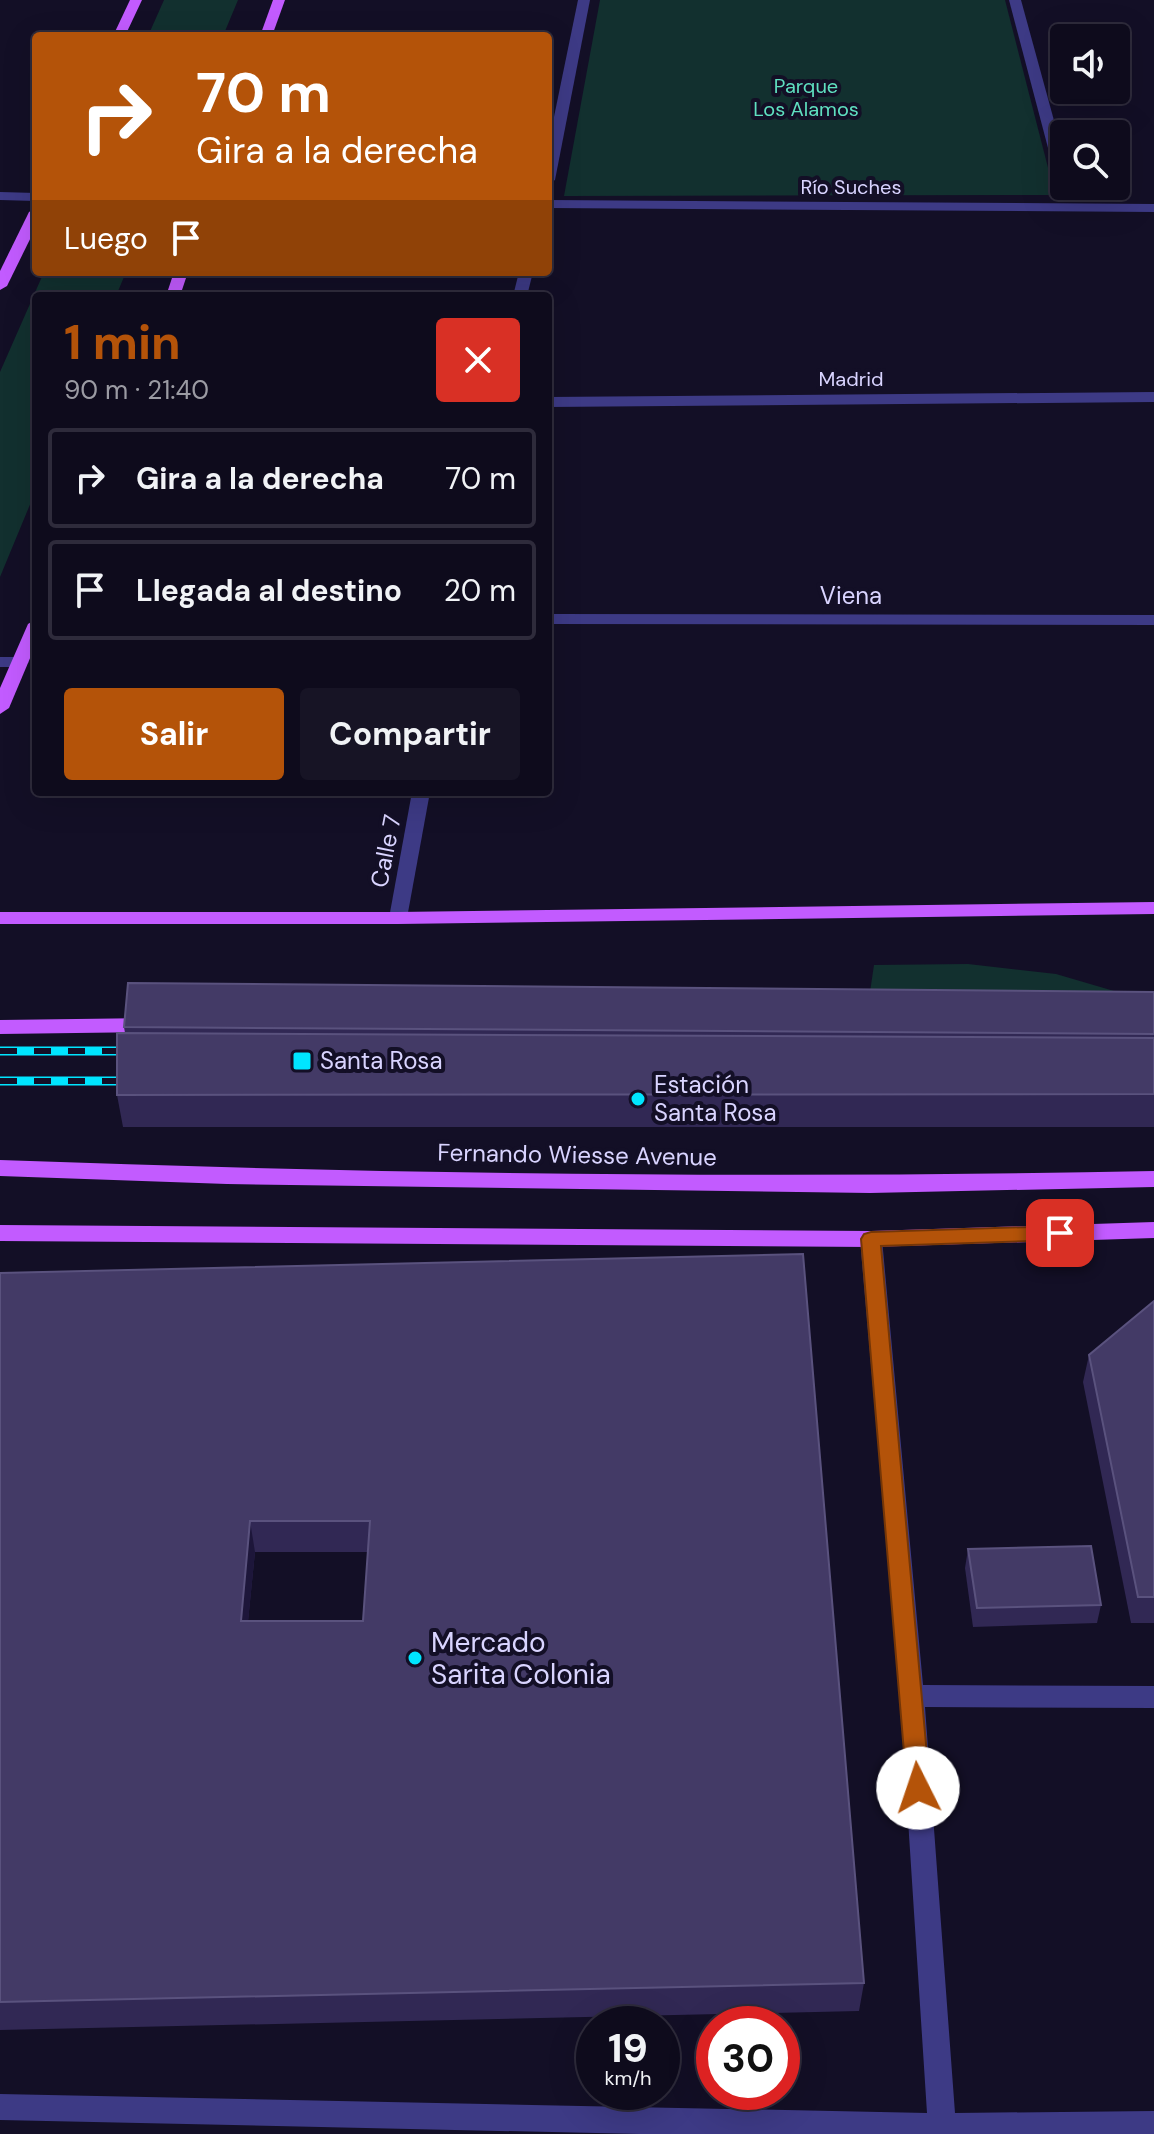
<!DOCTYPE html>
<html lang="es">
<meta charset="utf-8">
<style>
body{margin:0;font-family:"DM Sans",sans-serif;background:#171425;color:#f1f3f6;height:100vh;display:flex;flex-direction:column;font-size:30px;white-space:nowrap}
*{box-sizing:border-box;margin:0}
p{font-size:26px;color:#9b9ba3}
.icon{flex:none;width:44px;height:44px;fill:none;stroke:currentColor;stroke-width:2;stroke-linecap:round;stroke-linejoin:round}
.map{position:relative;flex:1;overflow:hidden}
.panel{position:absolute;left:32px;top:292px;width:520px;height:504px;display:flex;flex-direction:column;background:#0e0b1c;border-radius:8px;box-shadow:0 8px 32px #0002,0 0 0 2px #2e2b3b}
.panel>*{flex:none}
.top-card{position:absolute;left:32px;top:32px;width:520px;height:244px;border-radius:8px;box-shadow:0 8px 32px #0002,0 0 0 2px #2e2b3b;background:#b45309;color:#fff;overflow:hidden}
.buttons{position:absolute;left:1050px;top:24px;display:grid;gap:16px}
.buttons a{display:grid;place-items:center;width:80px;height:80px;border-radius:8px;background:#0e0b1c;box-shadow:0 8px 32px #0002,0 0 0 2px #2e2b3b;font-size:40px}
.speed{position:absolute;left:576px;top:2006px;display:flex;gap:16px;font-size:40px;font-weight:700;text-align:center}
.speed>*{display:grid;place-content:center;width:104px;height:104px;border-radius:50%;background:#0e0b1c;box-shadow:0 8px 32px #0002,0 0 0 2px #2e2b3b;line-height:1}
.speed small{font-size:20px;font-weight:400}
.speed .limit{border:12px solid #d22;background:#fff;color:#111}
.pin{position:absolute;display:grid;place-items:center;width:68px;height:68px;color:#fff;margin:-34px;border-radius:16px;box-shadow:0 4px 12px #0006}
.me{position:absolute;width:88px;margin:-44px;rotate:356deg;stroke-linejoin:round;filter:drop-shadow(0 0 6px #0008)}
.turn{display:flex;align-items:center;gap:28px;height:168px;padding:0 32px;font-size:36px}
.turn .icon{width:104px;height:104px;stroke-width:2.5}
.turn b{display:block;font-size:56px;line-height:68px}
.then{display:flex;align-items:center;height:76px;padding:0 32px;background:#0003;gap:16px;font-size:30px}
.round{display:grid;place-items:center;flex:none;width:84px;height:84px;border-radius:8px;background:#171425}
.head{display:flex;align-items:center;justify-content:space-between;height:136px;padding:0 32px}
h1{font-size:48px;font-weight:700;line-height:60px;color:#b45309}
.button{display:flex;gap:16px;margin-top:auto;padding:16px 32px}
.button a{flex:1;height:92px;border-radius:8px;background:#b45309;color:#fff;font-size:32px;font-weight:700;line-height:92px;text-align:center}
.button a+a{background:#171425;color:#f1f3f6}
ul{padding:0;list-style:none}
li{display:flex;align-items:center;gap:24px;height:100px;margin:0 16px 12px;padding:0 16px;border:4px solid #2e2b3b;border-radius:8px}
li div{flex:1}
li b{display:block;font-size:30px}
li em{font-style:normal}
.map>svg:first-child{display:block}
.green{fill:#12302f}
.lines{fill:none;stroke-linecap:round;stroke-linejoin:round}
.minor{fill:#3d3a85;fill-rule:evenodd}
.major{fill:#c25bff;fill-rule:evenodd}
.rail-casing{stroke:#00e5ff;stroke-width:9}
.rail{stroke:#130f26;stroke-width:6;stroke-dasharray:17;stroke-linecap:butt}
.wall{fill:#312854;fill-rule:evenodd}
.shaded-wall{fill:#1d163a}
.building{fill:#433a66;stroke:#5a527e;stroke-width:2;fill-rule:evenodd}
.route{fill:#b45309;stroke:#753606;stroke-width:2}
.poi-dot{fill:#00e5ff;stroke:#130f26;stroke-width:3}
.labels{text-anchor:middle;stroke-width:8;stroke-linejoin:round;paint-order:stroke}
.far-park-label{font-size:20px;fill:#5fe0c0;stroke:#130f26}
.far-street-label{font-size:20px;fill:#d9d4ff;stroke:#130f26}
.street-label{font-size:24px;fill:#d9d4ff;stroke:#130f26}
.poi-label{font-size:24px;fill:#d9d4ff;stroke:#130f26;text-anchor:start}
.near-poi-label{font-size:28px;fill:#d9d4ff;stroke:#130f26;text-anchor:start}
</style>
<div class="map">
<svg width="1154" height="2134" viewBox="0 0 1154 2134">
<rect width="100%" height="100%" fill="#130f26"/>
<g class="green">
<polygon points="164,0 238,0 223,36 148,36"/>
<polygon points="600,0 1005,0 1055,195 564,196"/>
<polygon points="44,272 126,272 116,296 36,296 36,490 0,577 0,372"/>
<polygon points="968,964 1056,974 1114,991 870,992 874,965"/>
</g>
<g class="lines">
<g class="minor">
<polygon points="578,0 590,0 555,180 548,184 548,146"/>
<polygon points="1009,0 1021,0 1064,157 1065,186 1057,182"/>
<polygon points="0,192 36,193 36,201 0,200"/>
<polygon points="548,200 1154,204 1154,212 548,208"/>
<polygon points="519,272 533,272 527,296 513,296"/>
<polygon points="1154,392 1154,402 548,407 548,397"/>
<polygon points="548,614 1154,615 1154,625 548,624"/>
<polygon points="0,657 20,657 29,662 20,667 0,667"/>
<polygon points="412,792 430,792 407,918 398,924 389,918"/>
<polygon points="871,1231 878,1233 882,1239 923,1685 1154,1686 1154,1708 925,1707 955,2113 1154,2111 1154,2134 640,2134 0,2120 0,2094 927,2113 900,1696 860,1239 864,1233"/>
</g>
<g class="major">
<polygon points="130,0 142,0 125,36 113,36"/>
<polygon points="273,0 285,0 272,36 260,36"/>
<polygon points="36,208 36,227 7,286 0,290 0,271 29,212"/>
<polygon points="174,272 188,272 180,296 166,296"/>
<polygon points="36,619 36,644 9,708 0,714 0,688 28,624"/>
<polygon points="1154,902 1154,914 398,924 0,924 0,912 398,912"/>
<polygon points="152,1018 162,1025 152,1032 0,1034 0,1020"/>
<path d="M0 1160C385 1174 769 1179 1154 1171V1187L870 1193 227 1184 0 1176Z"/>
<polygon points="1154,1222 1154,1238 871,1247 0,1241 0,1225 871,1231"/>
</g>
<defs>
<g id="rail">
<polyline points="0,1051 138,1051"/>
<polyline points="0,1081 140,1081"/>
</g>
</defs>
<use href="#rail" class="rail-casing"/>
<use href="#rail" class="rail"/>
</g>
<g class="wall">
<polygon points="1154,992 1154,1127 123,1127 117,1095 125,1033 124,1027"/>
<path d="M803 1254 864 1983 859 2011 0 2030V1273ZM255 1552H368L363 1621H248Z"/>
<polygon points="1154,1301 1154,1623 1131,1623 1083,1382 1089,1355"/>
<polygon points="968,1549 1101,1605 1097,1623 973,1627 965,1568"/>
</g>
<polygon class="shaded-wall" points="250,1521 255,1552 245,1652 241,1621"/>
<g class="building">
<polygon points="128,983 1154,992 1154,1034 124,1027"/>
<polygon points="117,1033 1154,1038 1154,1094 117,1095"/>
<path d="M803 1254 864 1983 0 2002V1273ZM250 1521H370L363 1621H241Z"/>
<polygon points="1154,1301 1154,1597 1138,1597 1089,1355"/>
<polygon points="1091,1546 1101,1605 977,1608 968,1549"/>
</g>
<polygon class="route" points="1060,1226 1066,1228 1069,1233 1066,1238 1060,1240 881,1246 930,1788 926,1796 918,1799 910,1796 907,1788 861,1239 864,1234 871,1232"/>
<g class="poi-dot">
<rect x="292" y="1051" width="20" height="20" rx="4"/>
<circle cx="638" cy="1099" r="8"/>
<circle cx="415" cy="1658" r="8"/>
</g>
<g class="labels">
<g class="far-park-label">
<text x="806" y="93">Parque<tspan x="806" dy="23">Los Alamos</tspan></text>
</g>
<g class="far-street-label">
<text x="851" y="194">Río Suches</text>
<text x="851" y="386">Madrid</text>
</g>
<g class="street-label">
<text x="851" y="604">Viena</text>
<text transform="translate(386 851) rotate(-79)" y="8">Calle 7</text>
<text transform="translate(577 1155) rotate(1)" y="8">Fernando Wiesse Avenue</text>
</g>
<g class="poi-label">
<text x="320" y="1069">Santa Rosa</text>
<text x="654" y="1093">Estación<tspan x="654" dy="28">Santa Rosa</tspan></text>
</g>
<g class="near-poi-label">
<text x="431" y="1652">Mercado<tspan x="431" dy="32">Sarita Colonia</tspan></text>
</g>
</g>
</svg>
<div class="buttons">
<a><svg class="icon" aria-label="sound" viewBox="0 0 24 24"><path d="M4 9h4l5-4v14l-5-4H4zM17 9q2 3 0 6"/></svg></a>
<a><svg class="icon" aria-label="search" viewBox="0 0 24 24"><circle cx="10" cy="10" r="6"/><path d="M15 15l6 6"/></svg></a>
</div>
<div class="speed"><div>19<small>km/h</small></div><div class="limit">30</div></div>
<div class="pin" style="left:1060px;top:1233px;background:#d93025"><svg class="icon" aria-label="arrive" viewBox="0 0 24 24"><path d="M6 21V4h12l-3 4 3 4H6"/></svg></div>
<svg class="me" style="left:918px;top:1788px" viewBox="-20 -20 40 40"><circle r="19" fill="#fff"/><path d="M0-13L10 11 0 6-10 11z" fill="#b45309"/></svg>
<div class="top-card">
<div class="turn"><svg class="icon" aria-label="right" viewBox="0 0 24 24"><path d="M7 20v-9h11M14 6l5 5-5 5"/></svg><div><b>70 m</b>Gira a la derecha</div></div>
<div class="then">Luego<svg class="icon" aria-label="arrive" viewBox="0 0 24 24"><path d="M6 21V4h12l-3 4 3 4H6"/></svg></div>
</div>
<section class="panel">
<div class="head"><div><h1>1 min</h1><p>90 m · 21:40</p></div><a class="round" style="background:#d93025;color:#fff"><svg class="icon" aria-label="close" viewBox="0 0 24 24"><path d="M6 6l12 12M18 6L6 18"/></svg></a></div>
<ul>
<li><svg class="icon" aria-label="right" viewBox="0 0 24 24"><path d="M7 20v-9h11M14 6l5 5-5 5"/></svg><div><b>Gira a la derecha</b></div><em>70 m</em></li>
<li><svg class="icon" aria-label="arrive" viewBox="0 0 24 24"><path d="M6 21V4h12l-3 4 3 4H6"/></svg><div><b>Llegada al destino</b></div><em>20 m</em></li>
</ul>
<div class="button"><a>Salir</a><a>Compartir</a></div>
</section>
</div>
